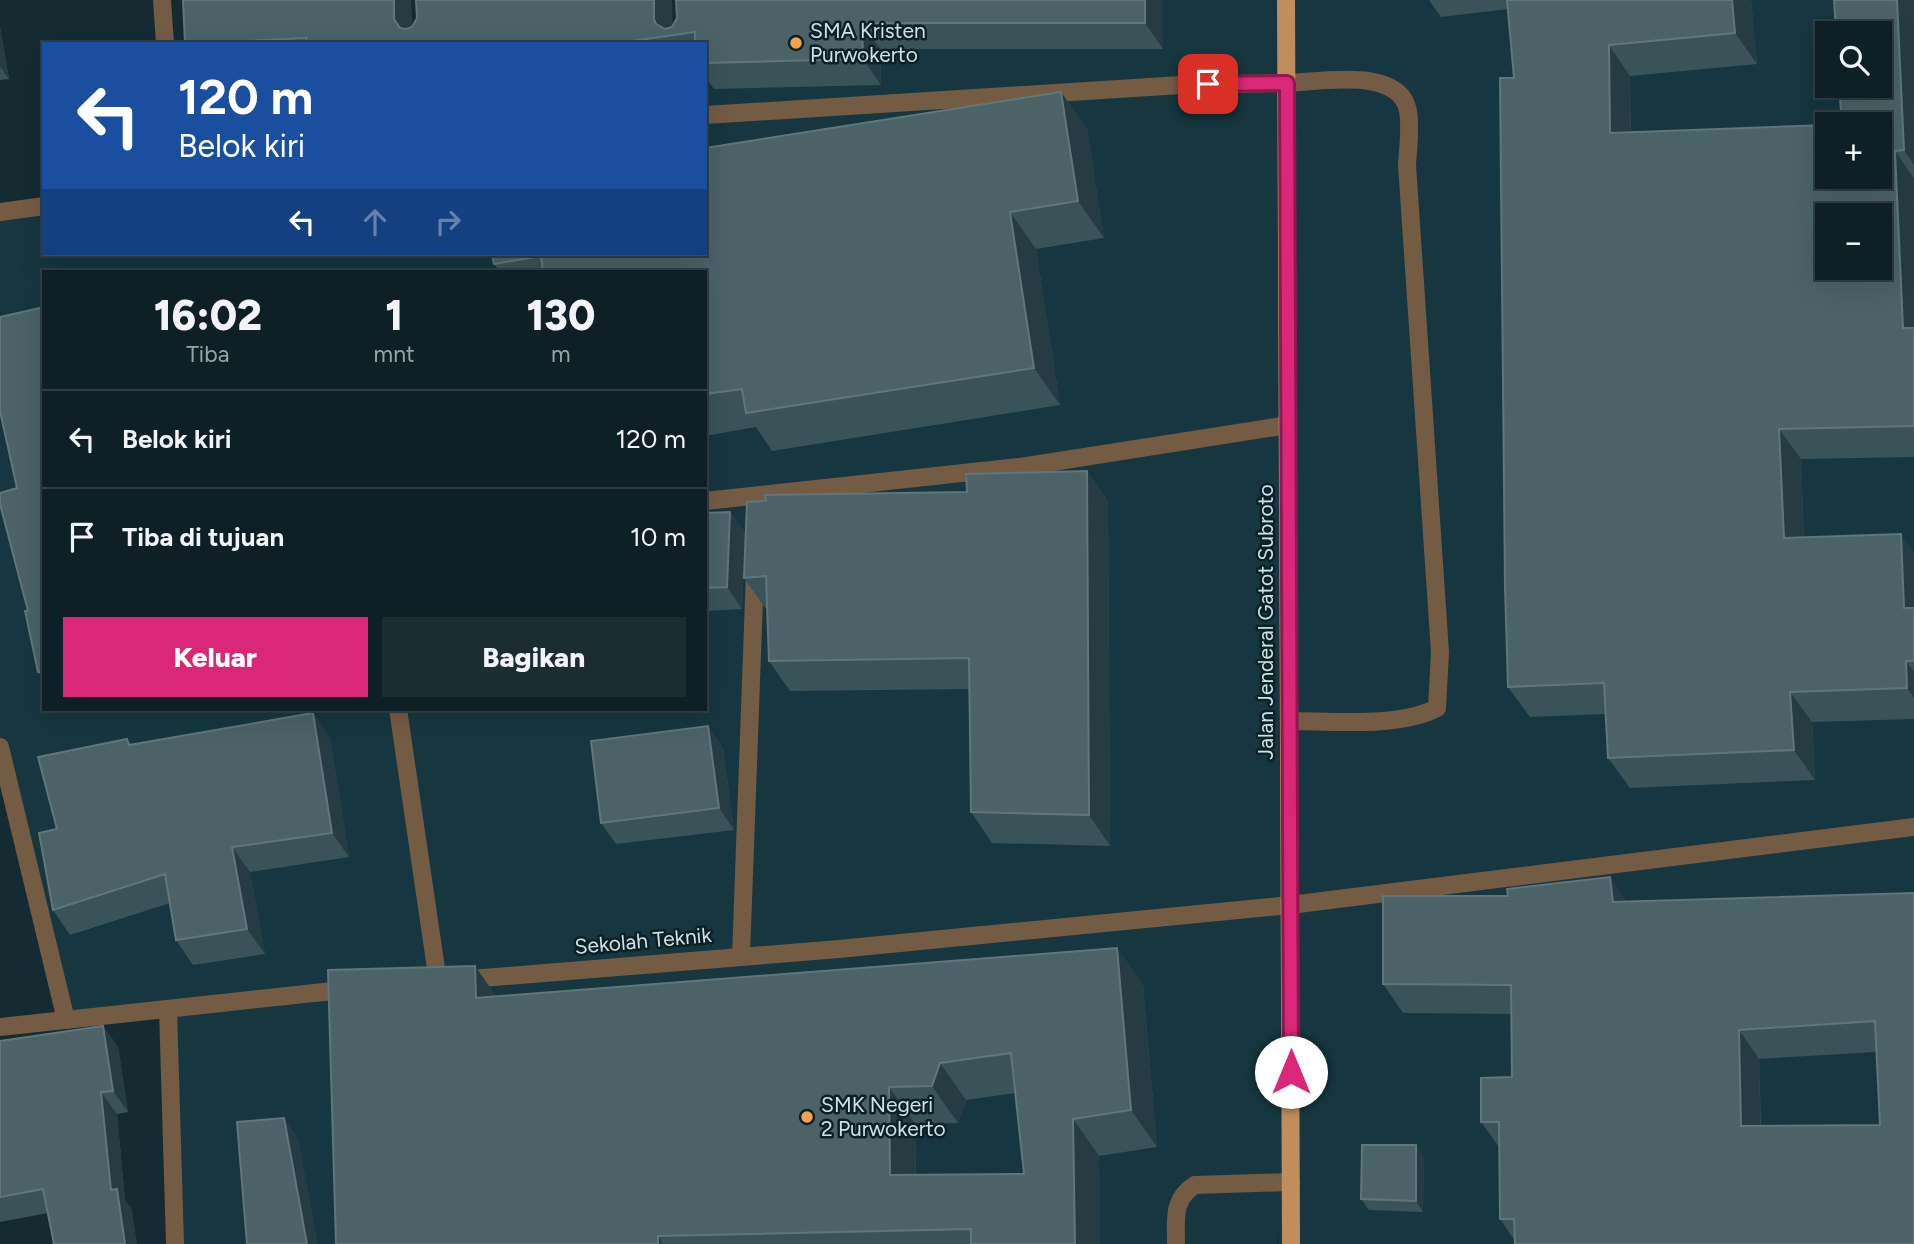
<!DOCTYPE html>
<html lang="id">
<meta charset="utf-8">
<style>
body{margin:0;font-family:Figtree,sans-serif;background:#1c2d32;color:#f1f3f6;height:100vh;display:flex;flex-direction:column;font-size:26px;white-space:nowrap}
*{box-sizing:border-box;margin:0}
p{font-size:23px;color:#9ba3a7}
.icon{flex:none;width:38px;height:38px;fill:none;stroke:currentColor;stroke-width:2;stroke-linecap:round;stroke-linejoin:round}
.map{position:relative;flex:1;overflow:hidden}
.drawer{position:absolute;left:42px;top:270px;width:665px;height:441px;display:flex;flex-direction:column;background:#0e2025;border-radius:0px;box-shadow:0 7px 28px #0002,0 0 0 2px #2e3e42}
.drawer>*{flex:none}
.hud{position:absolute;left:42px;top:42px;width:665px;height:214px;border-radius:0px;box-shadow:0 7px 28px #0002,0 0 0 2px #2e3e42;background:#1a4fa0;color:#fff;overflow:hidden}
.fabs{position:absolute;left:1815px;top:21px;display:grid;gap:14px}
.fabs a{display:grid;place-items:center;width:77px;height:77px;border-radius:0px;background:#0e2025;box-shadow:0 7px 28px #0002,0 0 0 2px #2e3e42;font-size:35px}
.pin{position:absolute;display:grid;place-items:center;width:60px;height:60px;color:#fff;margin:-30px;border-radius:14px;box-shadow:0 4px 10px #0006}
.me{position:absolute;width:77px;margin:-38px;rotate:0deg;stroke-linejoin:round;filter:drop-shadow(0 0 5px #0008)}
.turn{display:flex;align-items:center;gap:24px;height:147px;padding:0 21px;font-size:32px}
.turn .icon{width:91px;height:91px;stroke-width:2.5}
.turn b{display:block;font-size:49px;line-height:60px}
.lanes{display:flex;align-items:center;height:66px;padding:0 21px;background:#0003;justify-content:center;gap:35px;direction:ltr}
.lanes .off{opacity:.35}
.eta{display:flex;justify-content:space-evenly;align-items:center;height:119px;text-align:center}
.eta b{font-size:42px;font-weight:800;line-height:49px}
.action{display:flex;gap:14px;margin-top:auto;padding:14px 21px}
.action a{flex:1;height:80px;border-radius:0px;background:#db2777;color:#fff;font-size:28px;font-weight:800;line-height:80px;text-align:center}
.action a+a{background:#1c2d32;color:#f1f3f6}
ul{padding:0;list-style:none}
li{display:flex;align-items:center;gap:21px;height:98px;padding:0 21px;border-top:2px solid #2e3e42}
li div{flex:1}
li b{display:block;font-size:26px}
li em{font-style:normal}
.map>svg:first-child{display:block}
.built{fill:#16373f;fill-rule:evenodd}
.lines{fill:none;stroke-linecap:round;stroke-linejoin:round}
.lane{stroke:#745b44;stroke-width:18}
.street{stroke:#745b44;stroke-width:18}
.primary{stroke:#c08d5d;stroke-width:18}
.wall{fill:#3a5358;fill-rule:evenodd}
.shaded-wall{fill:#243c42}
.building{fill:#4b6267;stroke:#60767b;stroke-width:2;fill-rule:evenodd}
.route-casing{stroke:#8e194d;stroke-width:18}
.route{stroke:#db2777;stroke-width:12}
.poi-dot{fill:#f7a149;stroke:#092127;stroke-width:2.5}
.labels{text-anchor:middle;stroke-width:5;stroke-linejoin:round;paint-order:stroke}
.poi-label{font-size:21px;fill:#d2e0e3;stroke:#092127;text-anchor:start}
.street-label{font-size:21px;fill:#d2e0e3;stroke:#092127}
</style>
<div class="map">
<svg width="1914" height="1244" viewBox="0 0 1914 1244">
<rect width="100%" height="100%" fill="#132b31"/>
<path class="built" d="M683 0H1914V1244H1278L1277 1221V1244H175L168 1010 66 1020 0 747V212L44 206V254H705V44ZM1827 33H1880V86H1827ZM1827 124H1880V177H1827ZM1827 215H1880V268H1827ZM44 271H705V709H44Z"/>
<g class="lines">
<g class="lane">
<path d="M1287 83C1320 82 1400 66 1408 111 1411 128 1408 148 1407 165L1440 652 1437 708C1399 728 1332 721 1289 721"/>
<polyline points="705,501 1027,466 1288,425"/>
<polyline points="741,956 755,572"/>
<path d="M1176 1244C1176 1220 1172 1199 1195 1185L1291 1182"/>
</g>
<g class="street">
<polyline points="162,0 165,44"/>
<polyline points="705,115 1181,85 1287,83"/>
<polyline points="0,212 44,206"/>
<polyline points="398,709 438,982"/>
<polyline points="0,747 66,1020"/>
<polyline points="459,980 839,949 1290,905 1914,827"/>
<polyline points="168,1009 175,1244"/>
<polyline points="0,1027 351,989"/>
</g>
<polyline class="primary" points="1286,0 1291,1244"/>
</g>
<g class="wall">
<polygon points="416,0 672,0 672,27 1163,0 1163,49 880,49 881,85 714,89 705,77 705,44 185,44 412,27 417,18"/>
<polygon points="1429,0 1751,0 1757,64 1630,76 1631,132 1880,177 1914,0 1914,457 1801,459 1804,537 1914,552 1914,719 1812,722 1815,780 1630,788 1608,758 1606,714 1530,717 1508,687 1514,78 1508,9 1441,17"/>
<polygon points="0,27 9,79 0,80"/>
<polygon points="1061,92 1087,129 1104,238 1036,249 1060,405 772,451 756,427 705,436 705,271 499,271 494,264"/>
<polygon points="44,307 44,680 38,672 17,488"/>
<polygon points="1087,471 1108,501 1110,846 992,843 971,812 969,689 790,691 769,661 767,608 765,608 744,578 967,492"/>
<polygon points="730,512 745,533 742,609 705,611 705,513"/>
<polygon points="313,713 330,738 349,857 250,872 265,954 193,965 176,940 170,903 70,935 53,910 57,829 127,739 132,745"/>
<polygon points="708,726 723,748 734,830 616,844 601,823"/>
<path d="M1610 877 1627 902 1914 893V1244L1515 1241 1500 1219 1499 1147 1481 1122 1512 1077 1511 1014 1403 1013 1383 984 1508 896ZM1876 1052 1880 1125 1761 1126 1759 1059Z"/>
<path d="M1117 948 1143 985 1157 1147 1099 1156 1100 1244H336L496 996ZM1015 1093 1024 1174 916 1175 915 1124 958 1123 966 1100Z"/>
<polygon points="103,1026 118,1047 128,1112 117,1114 125,1200 132,1210 48,1213 0,1222 0,1041"/>
<polygon points="1424,1157 1423,1212 1369,1210 1361,1199"/>
</g>
<g class="shaded-wall">
<polygon points="394,0 411,0 413,44 411,44 394,19"/>
<polygon points="654,0 672,0 673,35 656,24 654,19"/>
<polygon points="1145,0 1163,0 1163,49 1145,23"/>
<polygon points="1732,0 1751,0 1757,64 1735,33"/>
<polygon points="1897,0 1914,0 1914,165 1904,150"/>
<polygon points="862,23 880,49 881,85 863,59"/>
<polygon points="0,27 9,79 0,67"/>
<polygon points="1609,45 1630,76 1631,164 1610,133"/>
<polygon points="1061,92 1087,129 1104,238 1078,201"/>
<polygon points="1895,151 1914,178 1914,344 1903,328"/>
<polygon points="1010,212 1036,249 1060,405 1034,368"/>
<polygon points="1779,429 1801,459 1805,569 1784,538"/>
<polygon points="1087,471 1108,501 1110,846 1089,815"/>
<polygon points="730,512 745,533 742,609 727,587"/>
<polygon points="1901,534 1914,552 1914,622 1904,608"/>
<polygon points="1906,661 1914,672 1914,698 1907,688"/>
<polygon points="1790,692 1812,722 1815,780 1794,750"/>
<polygon points="313,713 330,738 349,857 332,833"/>
<polygon points="708,726 723,748 734,830 719,808"/>
<polygon points="232,847 250,872 265,954 247,929"/>
<polygon points="1610,877 1630,906 1613,902"/>
<polygon points="1117,948 1143,985 1157,1147 1131,1110"/>
<polygon points="475,966 501,1003 476,998"/>
<polygon points="103,1026 118,1047 128,1112 113,1091"/>
<polygon points="1739,1030 1759,1059 1761,1155 1741,1126"/>
<polygon points="940,1063 966,1100 958,1123 932,1086"/>
<polygon points="889,1087 915,1124 916,1212 890,1175"/>
<polygon points="101,1092 117,1114 125,1200 132,1210 137,1244 125,1244 111,1190"/>
<polygon points="284,1118 299,1140 318,1244 307,1244"/>
<polygon points="1073,1119 1099,1156 1100,1244 1075,1244"/>
<polygon points="1416,1145 1424,1157 1423,1212 1416,1201"/>
<polygon points="658,1236 663,1244 658,1244"/>
</g>
<g class="building">
<polygon points="183,0 394,0 394,19 400,28 406,29 412,27 417,18 416,0 654,0 654,19 656,24 665,29 672,27 677,18 676,0 1145,0 1145,23 862,23 863,59 705,63 705,44 695,44 695,32 612,44 307,44 306,38 185,44"/>
<path d="M1507 0H1732L1735 33 1609 45 1610 133 1827 125V177H1880V124H1842L1839 86H1880V33H1836L1834 0H1897L1904 150 1895 151 1903 328H1914V426L1779 429 1784 538 1901 534 1904 608H1914V661H1906L1907 688 1790 692 1794 750 1608 758 1604 683 1508 687 1505 587 1500 78H1514ZM1827 215H1880V268H1827Z"/>
<polygon points="1061,92 1078,201 1010,212 1034,368 746,413 742,389 705,394 705,271 543,271 541,256 494,264 492,254 705,254 705,148"/>
<polygon points="44,307 44,671 38,672 25,611 28,611 0,504 0,493 17,488 0,411 0,317"/>
<polygon points="1087,471 1089,815 971,812 969,658 769,661 766,576 744,578 747,502 766,501 765,495 967,492 966,474"/>
<polygon points="730,512 727,587 705,588 705,513"/>
<polygon points="313,713 332,833 232,847 247,929 176,940 165,874 53,910 39,833 57,829 38,757 127,739 129,745"/>
<polygon points="708,726 719,808 601,823 591,741"/>
<path d="M1610 877 1613 902 1914 893V1244H1515L1514 1219H1500L1499 1122H1481V1078L1512 1077 1511 985 1383 984V896H1508L1507 889ZM1875 1021 1880 1125 1741 1126 1739 1030Z"/>
<path d="M1117 948 1131 1110 1073 1119 1075 1244H971V1229L658 1236V1244H336L328 970 475 966 476 998ZM1011 1053 1024 1174 890 1175 889 1087 932 1086 940 1063Z"/>
<polygon points="103,1026 113,1091 101,1092 111,1190 117,1189 125,1244 54,1244 43,1189 0,1197 0,1041"/>
<polygon points="284,1118 307,1244 247,1244 237,1122"/>
<polygon points="1362,1145 1416,1145 1416,1201 1361,1199"/>
</g>
<g class="lines">
<defs>
<polyline id="route" points="1208,84 1287,83 1291,1072"/>
</defs>
<use href="#route" class="route-casing"/>
<use href="#route" class="route"/>
</g>
<g class="poi-dot">
<circle cx="796" cy="43" r="7"/>
<circle cx="807" cy="1117" r="7"/>
</g>
<g class="labels">
<g class="poi-label">
<text x="810" y="38">SMA Kristen<tspan x="810" dy="24">Purwokerto</tspan></text>
<text x="821" y="1112">SMK Negeri<tspan x="821" dy="24">2 Purwokerto</tspan></text>
</g>
<g class="street-label">
<text transform="translate(1266 622) rotate(-90)" y="7">Jalan Jenderal Gatot Subroto</text>
<text transform="translate(643 941) rotate(-5)" y="7">Sekolah Teknik</text>
</g>
</g>
</svg>
<div class="fabs">
<a><svg class="icon" aria-label="search" viewBox="0 0 24 24"><circle cx="10" cy="10" r="6"/><path d="M15 15l6 6"/></svg></a>
<a>+</a>
<a>−</a>
</div>
<div class="pin" style="left:1208px;top:84px;background:#d93025"><svg class="icon" aria-label="arrive" viewBox="0 0 24 24"><path d="M6 21V4h12l-3 4 3 4H6"/></svg></div>
<svg class="me" style="left:1291px;top:1072px" viewBox="-20 -20 40 40"><circle r="19" fill="#fff"/><path d="M0-13L10 11 0 6-10 11z" fill="#db2777"/></svg>
<div class="hud">
<div class="turn"><svg class="icon" aria-label="left" viewBox="0 0 24 24"><path d="M17 20v-9H6M10 6l-5 5 5 5"/></svg><div><b>120 m</b>Belok kiri</div></div>
<div class="lanes"><svg class="icon" aria-label="left" viewBox="0 0 24 24"><path d="M17 20v-9H6M10 6l-5 5 5 5"/></svg><svg class="icon off" aria-label="ahead" viewBox="0 0 24 24"><path d="M12 20V5M6 11l6-6 6 6"/></svg><svg class="icon off" aria-label="right" viewBox="0 0 24 24"><path d="M7 20v-9h11M14 6l5 5-5 5"/></svg></div>
</div>
<section class="drawer">
<div class="eta">
<div><b>16:02</b><p>Tiba</p></div>
<div><b>1</b><p>mnt</p></div>
<div><b>130</b><p>m</p></div>
</div>
<ul>
<li><svg class="icon" aria-label="left" viewBox="0 0 24 24"><path d="M17 20v-9H6M10 6l-5 5 5 5"/></svg><div><b>Belok kiri</b></div><em>120 m</em></li>
<li><svg class="icon" aria-label="arrive" viewBox="0 0 24 24"><path d="M6 21V4h12l-3 4 3 4H6"/></svg><div><b>Tiba di tujuan</b></div><em>10 m</em></li>
</ul>
<div class="action"><a>Keluar</a><a>Bagikan</a></div>
</section>
</div>
